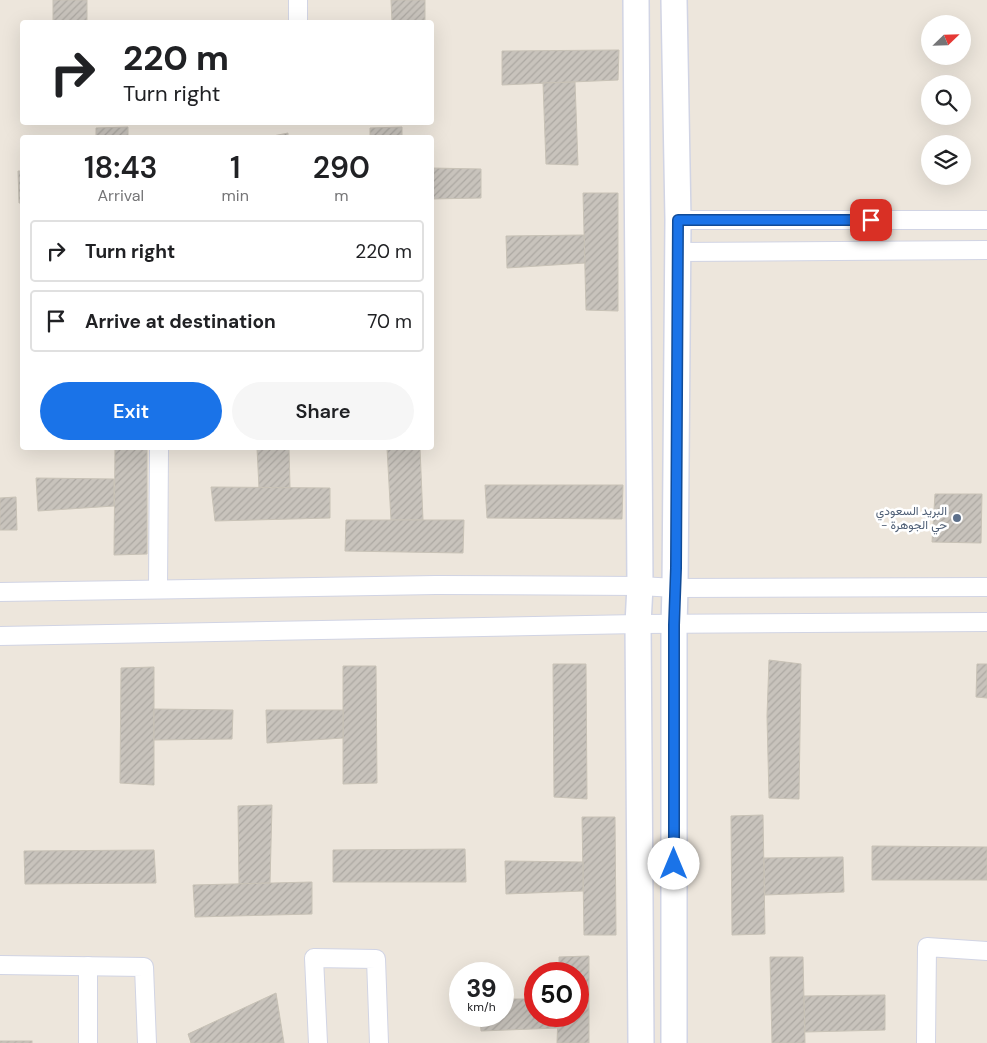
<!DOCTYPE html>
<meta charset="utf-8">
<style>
body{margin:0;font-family:"DM Sans",Vazirmatn,sans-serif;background:#f6f6f6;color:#202124;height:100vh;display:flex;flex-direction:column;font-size:19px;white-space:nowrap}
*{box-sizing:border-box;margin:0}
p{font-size:16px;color:#757577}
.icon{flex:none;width:28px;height:28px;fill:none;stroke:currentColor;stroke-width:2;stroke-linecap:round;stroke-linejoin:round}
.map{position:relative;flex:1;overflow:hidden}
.sheet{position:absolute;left:20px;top:135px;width:414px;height:315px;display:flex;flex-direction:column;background:#fff;border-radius:5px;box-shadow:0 5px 20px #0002}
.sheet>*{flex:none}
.guide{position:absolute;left:20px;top:20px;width:414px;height:105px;border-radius:5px;box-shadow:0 5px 20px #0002;background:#fff;color:#202124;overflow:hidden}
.needle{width:32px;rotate:67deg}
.tools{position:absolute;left:921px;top:15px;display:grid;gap:10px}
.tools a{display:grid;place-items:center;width:50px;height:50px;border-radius:50%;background:#fff;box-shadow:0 5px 20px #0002;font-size:25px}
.speed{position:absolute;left:449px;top:962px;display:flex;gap:10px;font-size:25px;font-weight:700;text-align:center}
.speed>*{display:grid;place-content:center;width:65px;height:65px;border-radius:50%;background:#fff;box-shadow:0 5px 20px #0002;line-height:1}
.speed small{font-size:12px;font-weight:400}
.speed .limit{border:8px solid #d22;background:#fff;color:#111}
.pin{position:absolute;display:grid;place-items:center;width:42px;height:42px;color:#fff;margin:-21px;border-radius:10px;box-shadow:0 2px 8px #0006}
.me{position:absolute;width:55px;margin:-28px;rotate:0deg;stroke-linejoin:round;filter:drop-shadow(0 0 4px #0008)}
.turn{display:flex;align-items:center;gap:18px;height:105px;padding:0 20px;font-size:22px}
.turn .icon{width:65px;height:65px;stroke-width:2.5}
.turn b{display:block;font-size:35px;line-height:42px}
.eta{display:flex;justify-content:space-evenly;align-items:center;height:85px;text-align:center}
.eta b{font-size:30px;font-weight:600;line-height:35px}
.primary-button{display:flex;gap:10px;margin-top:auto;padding:10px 20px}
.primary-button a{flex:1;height:58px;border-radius:30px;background:#1a73e8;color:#fff;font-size:20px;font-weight:600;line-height:58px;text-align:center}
.primary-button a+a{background:#f6f6f6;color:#202124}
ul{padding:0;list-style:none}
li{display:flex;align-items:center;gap:15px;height:62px;margin:0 10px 8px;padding:0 10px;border:2px solid #e0e0e0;border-radius:5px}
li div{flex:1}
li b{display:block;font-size:19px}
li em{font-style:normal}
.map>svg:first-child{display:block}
.building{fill:url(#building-hatch);stroke:#c8c2b6}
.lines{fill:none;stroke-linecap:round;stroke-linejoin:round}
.minor-casing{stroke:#d1d4e4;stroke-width:20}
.secondary-casing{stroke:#d1d4e4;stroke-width:28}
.minor{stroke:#fff;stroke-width:18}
.secondary{stroke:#fff;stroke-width:25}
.route-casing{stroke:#114b97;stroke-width:12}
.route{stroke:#1a73e8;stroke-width:9}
.service-dot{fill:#5c6f8a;stroke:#fff;stroke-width:2}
.labels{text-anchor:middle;stroke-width:5;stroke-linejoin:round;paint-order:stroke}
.service-label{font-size:12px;fill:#4e5e75;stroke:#fff;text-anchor:end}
</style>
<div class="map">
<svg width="987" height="1043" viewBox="0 0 987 1043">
<defs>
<pattern id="building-hatch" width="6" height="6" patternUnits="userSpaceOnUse" patternTransform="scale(1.25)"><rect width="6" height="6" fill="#c8c3bc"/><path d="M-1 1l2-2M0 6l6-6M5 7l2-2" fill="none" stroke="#aca8a2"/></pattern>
</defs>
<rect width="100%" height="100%" fill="#ede6dc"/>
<g class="building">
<rect x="53" y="0" width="34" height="22"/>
<polygon points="391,0 425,0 425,22 392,22"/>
<polygon points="619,50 618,80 502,85 502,51"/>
<polygon points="575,82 578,165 546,164 543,83"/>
<polygon points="128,127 128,138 96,138 96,128"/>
<polygon points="402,127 402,138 370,138 370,128"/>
<polygon points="288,133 288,138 263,138"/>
<polygon points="431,168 481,169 481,198 431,199"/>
<polygon points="18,171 22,171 22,203 19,203"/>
<polygon points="583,193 618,193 618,311 586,310"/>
<polygon points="584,235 585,263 507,268 506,236"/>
<polygon points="115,448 147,448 147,554 114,555"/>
<polygon points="257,448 289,448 290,488 259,488"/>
<polygon points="387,448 420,448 423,520 391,520"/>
<polygon points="36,478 114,479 114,506 38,511"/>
<polygon points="485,485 623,485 622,519 487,518"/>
<polygon points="211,487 330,488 330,518 215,521"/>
<polygon points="935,494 982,494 981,543 932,542"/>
<polygon points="16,497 17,530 0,530 0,498"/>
<polygon points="346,520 464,520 463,553 345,551"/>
<polygon points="769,660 801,664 799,799 769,798 767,716"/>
<polygon points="553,664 586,664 587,799 554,797"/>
<polygon points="977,664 987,664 987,698 976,697"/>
<polygon points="343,666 376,666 377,783 343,784"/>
<polygon points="154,667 154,785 120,783 121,668"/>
<polygon points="154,709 233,710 232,739 154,740"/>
<polygon points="266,710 343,710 343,738 267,743"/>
<polygon points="272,805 270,883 239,884 238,806"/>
<polygon points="763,815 765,934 732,935 731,816"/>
<polygon points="582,817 615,817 616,935 584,935"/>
<polygon points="872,846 987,847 987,880 872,880"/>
<polygon points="465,849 466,882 333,882 333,850"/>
<polygon points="154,850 156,883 25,884 24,851"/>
<polygon points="843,857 844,892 765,895 764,858"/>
<polygon points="505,861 583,862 583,891 506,894"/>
<polygon points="312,882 312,914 195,917 193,885"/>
<polygon points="589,956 589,1043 557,1043 558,1016 578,1016 578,974 559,974 559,957"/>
<polygon points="770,957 803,957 805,1043 772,1043"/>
<polygon points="276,993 284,1043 191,1043 188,1034"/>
<polygon points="885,995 885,1030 805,1032 804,996"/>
<polygon points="502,999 535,999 535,1016 558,1016 558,1028 481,1031 480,1016 502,1016"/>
<rect x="0" y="1041" width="32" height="2"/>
</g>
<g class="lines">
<defs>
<g id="minor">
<polyline points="298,22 298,0"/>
<polyline points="678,220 987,220"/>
<polyline points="678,252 987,250"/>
<polyline points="158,589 159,448"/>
<polyline points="0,592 436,585 640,586 675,588 987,587"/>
<polyline points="0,636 638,624 987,622"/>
<polyline points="0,965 144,967 147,1043"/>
<polyline points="88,1043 88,966"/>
<polyline points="318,1043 314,958 376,959 379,1043"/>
<polyline points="926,1043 927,947 987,951"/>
</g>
<g id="secondary">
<polyline points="636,0 640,586 638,624 641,1043"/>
<polyline points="674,1043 674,625 675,588 678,220 674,0"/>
</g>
</defs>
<use href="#minor" class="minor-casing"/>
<use href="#secondary" class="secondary-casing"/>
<use href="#minor" class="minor"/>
<use href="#secondary" class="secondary"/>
</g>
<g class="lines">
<defs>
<polyline id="route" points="674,864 674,625 676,568 678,220 871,220"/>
</defs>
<use href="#route" class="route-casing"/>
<use href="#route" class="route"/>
</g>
<circle class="service-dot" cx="957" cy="518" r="5"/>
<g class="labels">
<g class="service-label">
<text x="947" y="515">البريد السعودي<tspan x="947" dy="14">- حي الجوهرة</tspan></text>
</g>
</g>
</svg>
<div class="tools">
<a><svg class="needle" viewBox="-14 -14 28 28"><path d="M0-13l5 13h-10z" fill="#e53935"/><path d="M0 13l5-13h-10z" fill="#757577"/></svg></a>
<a><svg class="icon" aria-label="search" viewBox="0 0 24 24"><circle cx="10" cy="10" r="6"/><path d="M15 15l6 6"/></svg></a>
<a><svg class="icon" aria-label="layers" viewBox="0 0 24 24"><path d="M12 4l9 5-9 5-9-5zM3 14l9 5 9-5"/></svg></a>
</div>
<div class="speed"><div>39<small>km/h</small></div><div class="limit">50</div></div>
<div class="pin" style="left:871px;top:220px;background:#d93025"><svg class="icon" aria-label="arrive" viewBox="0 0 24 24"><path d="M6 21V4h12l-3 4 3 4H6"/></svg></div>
<svg class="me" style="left:674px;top:864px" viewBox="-20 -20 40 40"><circle r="19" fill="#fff"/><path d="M0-13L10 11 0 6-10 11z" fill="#1a73e8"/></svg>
<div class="guide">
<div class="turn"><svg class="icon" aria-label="right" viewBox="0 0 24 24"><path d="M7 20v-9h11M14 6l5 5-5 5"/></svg><div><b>220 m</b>Turn right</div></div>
</div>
<section class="sheet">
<div class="eta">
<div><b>18:43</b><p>Arrival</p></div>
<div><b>1</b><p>min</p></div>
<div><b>290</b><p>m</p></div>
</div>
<ul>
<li><svg class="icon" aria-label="right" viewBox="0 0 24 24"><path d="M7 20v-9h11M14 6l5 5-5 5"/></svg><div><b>Turn right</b></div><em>220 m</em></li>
<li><svg class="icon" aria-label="arrive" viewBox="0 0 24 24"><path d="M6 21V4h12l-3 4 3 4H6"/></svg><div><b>Arrive at destination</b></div><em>70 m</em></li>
</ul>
<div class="primary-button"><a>Exit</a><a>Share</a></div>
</section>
</div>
